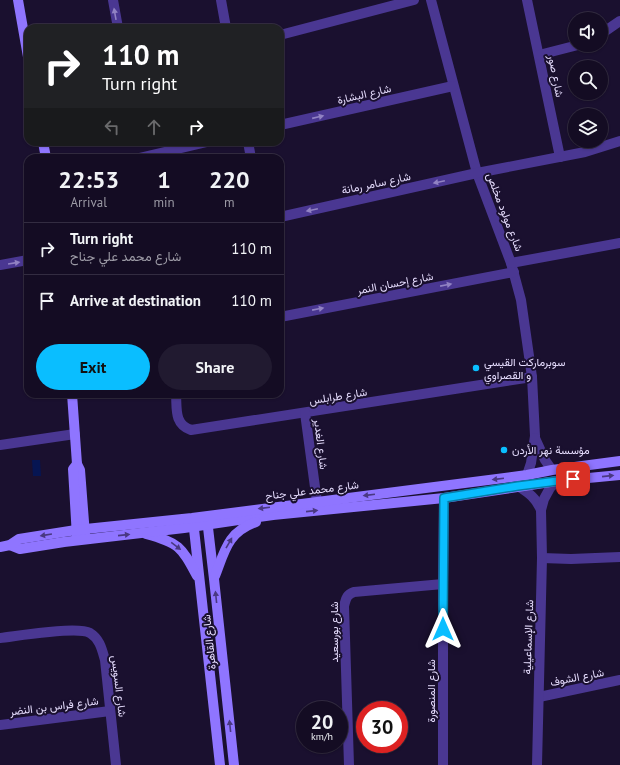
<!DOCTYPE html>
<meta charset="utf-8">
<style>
body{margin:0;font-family:"PT Sans",Vazirmatn,sans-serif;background:#211a30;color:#f1f3f6;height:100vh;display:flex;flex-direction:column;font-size:15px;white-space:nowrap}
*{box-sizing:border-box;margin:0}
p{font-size:13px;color:#9d9ba6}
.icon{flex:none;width:22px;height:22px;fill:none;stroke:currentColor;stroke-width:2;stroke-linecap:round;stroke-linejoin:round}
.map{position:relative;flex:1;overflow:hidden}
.side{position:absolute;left:24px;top:154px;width:260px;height:244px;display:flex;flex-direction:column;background:#140c23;border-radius:12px;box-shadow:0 1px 3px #0004,0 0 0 1px #332c41}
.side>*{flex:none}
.banner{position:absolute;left:24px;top:24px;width:260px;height:122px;border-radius:12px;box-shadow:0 1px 3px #0004,0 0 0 1px #332c41;background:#202124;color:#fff;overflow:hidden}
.fabs{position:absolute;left:568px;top:12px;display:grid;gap:8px}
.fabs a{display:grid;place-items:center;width:40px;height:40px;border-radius:50%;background:#140c23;box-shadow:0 1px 3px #0004,0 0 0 1px #332c41;font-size:20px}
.speed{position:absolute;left:296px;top:701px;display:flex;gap:8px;font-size:20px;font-weight:700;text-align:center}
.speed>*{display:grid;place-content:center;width:52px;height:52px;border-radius:50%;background:#140c23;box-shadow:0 1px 3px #0004,0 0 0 1px #332c41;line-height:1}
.speed small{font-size:10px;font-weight:400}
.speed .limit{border:6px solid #d22;background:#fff;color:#111}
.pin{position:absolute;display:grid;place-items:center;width:34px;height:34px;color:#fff;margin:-17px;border-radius:8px;box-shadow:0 2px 6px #0006}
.me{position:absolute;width:44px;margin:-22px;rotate:0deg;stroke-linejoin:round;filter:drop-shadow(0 0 3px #0008)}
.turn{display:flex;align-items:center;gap:14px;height:84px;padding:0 12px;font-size:18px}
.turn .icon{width:52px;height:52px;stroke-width:2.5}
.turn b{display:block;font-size:28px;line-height:34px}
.lanes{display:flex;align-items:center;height:38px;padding:0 12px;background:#0003;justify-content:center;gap:20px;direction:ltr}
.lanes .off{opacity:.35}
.eta{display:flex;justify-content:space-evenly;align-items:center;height:68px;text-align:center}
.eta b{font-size:24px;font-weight:700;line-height:28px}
.primary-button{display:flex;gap:8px;margin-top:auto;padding:8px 12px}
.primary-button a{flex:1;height:46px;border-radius:24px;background:#0abeff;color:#111;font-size:16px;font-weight:700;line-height:46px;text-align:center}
.primary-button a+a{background:#211a30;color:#f1f3f6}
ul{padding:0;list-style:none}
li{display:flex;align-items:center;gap:12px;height:52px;padding:0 12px;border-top:1px solid #332c41}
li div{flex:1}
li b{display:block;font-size:15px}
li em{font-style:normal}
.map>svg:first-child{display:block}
.water{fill:#061552}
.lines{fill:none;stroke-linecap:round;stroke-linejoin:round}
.street{stroke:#4a3792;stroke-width:10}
.secondary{stroke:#8f75ff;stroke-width:10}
.oneway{fill:#9182c3}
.oneway2{fill:#493882}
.route-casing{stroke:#067ca6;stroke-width:10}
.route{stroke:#0abeff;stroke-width:7}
.poi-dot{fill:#0abeff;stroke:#1a102f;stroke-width:1.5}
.labels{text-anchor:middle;stroke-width:4;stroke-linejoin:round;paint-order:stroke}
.street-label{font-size:11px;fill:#e7deff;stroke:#1a102f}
.poi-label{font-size:11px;fill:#e7deff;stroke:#1a102f;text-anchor:start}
</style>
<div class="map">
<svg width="620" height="765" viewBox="0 0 620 765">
<rect width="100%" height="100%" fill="#1a102f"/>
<polygon class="water" points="32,460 40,460 41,476 33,476"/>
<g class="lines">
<g class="street">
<polyline points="113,0 118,28"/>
<polyline points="221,0 226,28"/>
<polyline points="431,0 477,173 511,263 521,300 532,377 535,436 531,463 527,475"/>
<polyline points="527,0 560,157"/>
<polyline points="601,34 620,21"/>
<polyline points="280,35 414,0"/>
<polyline points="539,55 578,45"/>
<polyline points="280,125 453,86"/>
<polyline points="248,142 251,158"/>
<polyline points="139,158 207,142"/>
<polyline points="280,217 477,173 585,152 620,141"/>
<polyline points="511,263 620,243"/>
<polyline points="0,265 28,260"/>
<polyline points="280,317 514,272"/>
<path d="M176 394C177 409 174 424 191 430L532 377"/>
<polyline points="305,413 317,502"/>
<polyline points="535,438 545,460 552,470"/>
<polyline points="0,445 75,434"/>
<path d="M518 486C529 493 536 498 541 510"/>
<polyline points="542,558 571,559 620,557"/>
<path d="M0 638C18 636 77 626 90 633 100 639 102 650 105 660L116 765"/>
<polyline points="539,697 620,680"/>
<polyline points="0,725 110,711"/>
<path d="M349 765 344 606C346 599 346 595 354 592L443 584"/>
<polyline points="443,765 443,584 444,498"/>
<polyline points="537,765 542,558 541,510 544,499 550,488 557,481"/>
</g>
<g class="secondary">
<polyline points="18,0 28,57"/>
<polyline points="43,142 46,158"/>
<polyline points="72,394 77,464 80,470 85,535"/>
<polyline points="207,519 214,579 234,765"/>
<polyline points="193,520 220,765"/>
<path d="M146 534C179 543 181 546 197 576"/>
<polyline points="77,537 73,469 77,464"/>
<polyline points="10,545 20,549 64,542 184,528 273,515 444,498 557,481 620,475"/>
<polyline points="0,547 10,545 19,539 76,530 192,518 527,475 552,470 620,461"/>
<path d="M215 576C225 550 228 532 256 522"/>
</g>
</g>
<defs><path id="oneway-solid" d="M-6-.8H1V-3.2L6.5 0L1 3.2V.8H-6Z"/></defs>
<g class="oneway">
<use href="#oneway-solid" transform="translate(115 14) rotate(-100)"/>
<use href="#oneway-solid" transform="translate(318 117) rotate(-13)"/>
<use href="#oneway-solid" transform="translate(439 182) rotate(168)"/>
<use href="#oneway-solid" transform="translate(312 210) rotate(168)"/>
<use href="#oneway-solid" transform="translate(14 263) rotate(-9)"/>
<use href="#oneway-solid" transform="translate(446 285) rotate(-11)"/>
<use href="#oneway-solid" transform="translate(318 309) rotate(-11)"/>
</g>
<g class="oneway2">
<use href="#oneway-solid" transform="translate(608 476) rotate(-6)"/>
<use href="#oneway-solid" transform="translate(498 479) rotate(173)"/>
<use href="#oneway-solid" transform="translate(369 495) rotate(173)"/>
<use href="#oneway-solid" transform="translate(264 508) rotate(173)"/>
<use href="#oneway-solid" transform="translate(312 511) rotate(-6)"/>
<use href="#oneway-solid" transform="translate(46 535) rotate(171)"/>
<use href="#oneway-solid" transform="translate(124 535) rotate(-6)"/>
<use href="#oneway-solid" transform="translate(229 543) rotate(-60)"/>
<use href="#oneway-solid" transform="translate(176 546) rotate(37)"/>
<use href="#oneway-solid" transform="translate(216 597) rotate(-96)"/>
<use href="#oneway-solid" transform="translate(230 726) rotate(-96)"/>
</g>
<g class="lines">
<defs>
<polyline id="route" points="443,629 444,498 518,486 573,479"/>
</defs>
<use href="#route" class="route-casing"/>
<use href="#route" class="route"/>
</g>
<g class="poi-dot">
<circle cx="476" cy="368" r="4"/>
<circle cx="504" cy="450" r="4"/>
</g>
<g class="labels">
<g class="street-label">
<text transform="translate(556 76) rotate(79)" y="4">شارع صور</text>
<text transform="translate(364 94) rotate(-13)" y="4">شارع البشارة</text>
<text transform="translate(376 183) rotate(-12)" y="4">شارع سامر رمانة</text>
<text transform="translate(505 212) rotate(69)" y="4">شارع مولود مخلص</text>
<text transform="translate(395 283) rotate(-11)" y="4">شارع إحسان النمر</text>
<text transform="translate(338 396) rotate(-9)" y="4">شارع طرابلس</text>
<text transform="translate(321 444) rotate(83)" y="4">شارع الغدير</text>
<text transform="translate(312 490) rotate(-7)" y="4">شارع محمد علي جناح</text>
<text transform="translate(334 632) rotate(-90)" y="4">شارع بورسعيد</text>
<text transform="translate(528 637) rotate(-88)" y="4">شارع الإسماعيلية</text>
<text transform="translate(209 642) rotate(-96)" y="4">شارع القاهرة</text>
<text transform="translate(577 677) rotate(-11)" y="4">شارع الشوف</text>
<text transform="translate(119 686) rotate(83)" y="4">شارع السويس</text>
<text transform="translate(431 691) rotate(-90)" y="4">شارع المنصورة</text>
<text transform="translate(54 706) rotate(-7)" y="4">شارع فراس بن النضر</text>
</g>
<g class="poi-label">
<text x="484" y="366">سوبرماركت القيسي<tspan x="484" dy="13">و القصراوي</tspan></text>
<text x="512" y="454">مؤسسة نهر الأردن</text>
</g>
</g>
</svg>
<div class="fabs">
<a><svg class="icon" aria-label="sound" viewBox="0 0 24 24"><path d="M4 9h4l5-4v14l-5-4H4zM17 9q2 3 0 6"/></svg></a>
<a><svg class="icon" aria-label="search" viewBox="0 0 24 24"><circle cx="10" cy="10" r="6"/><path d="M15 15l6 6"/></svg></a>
<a><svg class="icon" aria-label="layers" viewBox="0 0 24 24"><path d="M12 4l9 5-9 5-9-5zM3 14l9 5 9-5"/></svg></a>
</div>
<div class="speed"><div>20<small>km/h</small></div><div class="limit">30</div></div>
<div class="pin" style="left:573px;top:479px;background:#d93025"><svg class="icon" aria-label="arrive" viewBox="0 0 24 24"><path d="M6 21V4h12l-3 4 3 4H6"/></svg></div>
<svg class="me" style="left:443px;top:629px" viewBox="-20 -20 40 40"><path d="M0-17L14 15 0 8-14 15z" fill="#0abeff" stroke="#fff" stroke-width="4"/></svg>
<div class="banner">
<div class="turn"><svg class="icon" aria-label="right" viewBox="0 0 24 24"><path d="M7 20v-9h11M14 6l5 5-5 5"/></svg><div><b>110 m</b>Turn right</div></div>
<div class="lanes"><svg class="icon off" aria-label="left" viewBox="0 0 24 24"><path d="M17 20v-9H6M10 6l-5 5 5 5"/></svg><svg class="icon off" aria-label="ahead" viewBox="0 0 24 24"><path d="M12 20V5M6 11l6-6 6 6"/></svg><svg class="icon" aria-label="right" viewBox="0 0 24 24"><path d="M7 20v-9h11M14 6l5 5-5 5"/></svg></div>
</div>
<section class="side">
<div class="eta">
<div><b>22:53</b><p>Arrival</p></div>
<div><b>1</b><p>min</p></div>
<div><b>220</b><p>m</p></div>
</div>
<ul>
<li><svg class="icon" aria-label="right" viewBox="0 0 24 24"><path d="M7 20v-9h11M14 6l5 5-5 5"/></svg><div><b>Turn right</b><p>شارع محمد علي جناح</p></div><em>110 m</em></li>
<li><svg class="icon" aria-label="arrive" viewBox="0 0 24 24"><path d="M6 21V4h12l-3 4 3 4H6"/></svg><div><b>Arrive at destination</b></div><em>110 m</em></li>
</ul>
<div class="primary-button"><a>Exit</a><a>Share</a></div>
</section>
</div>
